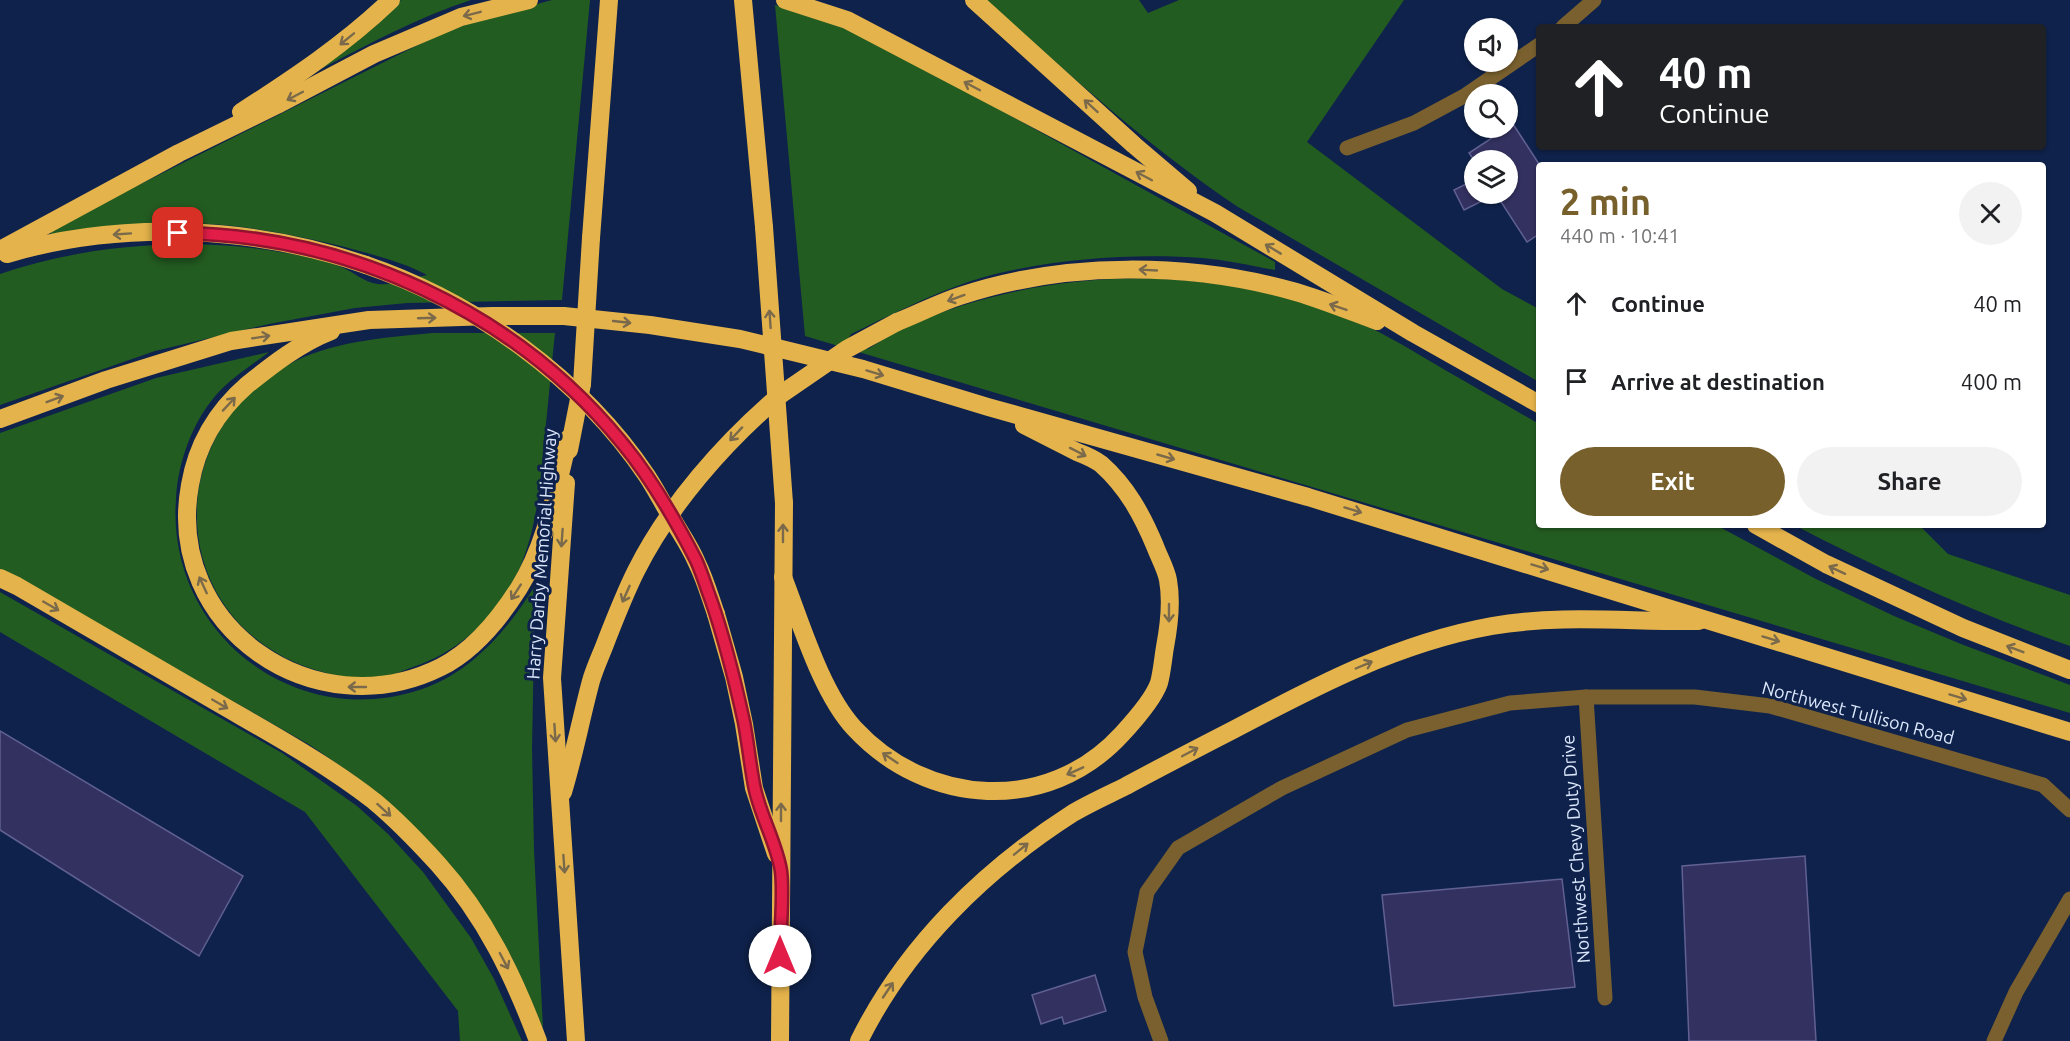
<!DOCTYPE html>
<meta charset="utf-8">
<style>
body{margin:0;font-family:Ubuntu,sans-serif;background:#f2f2f2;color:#202124;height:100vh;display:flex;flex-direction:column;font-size:22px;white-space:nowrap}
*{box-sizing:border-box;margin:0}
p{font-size:20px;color:#757577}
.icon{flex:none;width:33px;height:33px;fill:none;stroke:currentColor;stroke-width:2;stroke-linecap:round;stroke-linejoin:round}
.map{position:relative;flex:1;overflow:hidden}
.sheet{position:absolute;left:1536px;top:162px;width:510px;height:366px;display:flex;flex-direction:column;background:#fff;border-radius:6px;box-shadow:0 2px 4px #0004}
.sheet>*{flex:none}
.top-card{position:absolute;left:1536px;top:24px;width:510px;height:126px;border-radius:6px;box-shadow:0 2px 4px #0004;background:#202124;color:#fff;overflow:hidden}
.controls{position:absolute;left:1464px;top:18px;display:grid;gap:12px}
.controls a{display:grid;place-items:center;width:54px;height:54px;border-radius:50%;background:#fff;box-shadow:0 2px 4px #0004;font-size:30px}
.pin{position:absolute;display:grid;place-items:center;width:51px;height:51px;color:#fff;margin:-26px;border-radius:12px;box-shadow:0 3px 9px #0006}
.me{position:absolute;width:66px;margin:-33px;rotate:0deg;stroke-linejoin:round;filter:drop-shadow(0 0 4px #0008)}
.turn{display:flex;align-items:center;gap:21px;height:126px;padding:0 24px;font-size:27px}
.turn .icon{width:78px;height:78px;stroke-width:2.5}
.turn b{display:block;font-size:42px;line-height:51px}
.round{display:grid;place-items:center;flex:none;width:63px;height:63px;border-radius:32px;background:#f2f2f2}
.summary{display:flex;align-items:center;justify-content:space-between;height:102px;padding:0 24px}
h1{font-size:36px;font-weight:700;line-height:45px;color:#78602c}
.primary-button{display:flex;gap:12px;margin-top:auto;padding:12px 24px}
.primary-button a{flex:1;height:69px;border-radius:36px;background:#78602c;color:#fff;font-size:24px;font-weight:700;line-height:69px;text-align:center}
.primary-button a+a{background:#f2f2f2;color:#202124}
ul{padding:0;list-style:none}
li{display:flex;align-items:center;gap:18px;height:78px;padding:0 24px}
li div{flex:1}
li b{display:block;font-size:22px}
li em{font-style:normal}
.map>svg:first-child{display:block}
.green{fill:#235c21}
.building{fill:#33315f;stroke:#606093;stroke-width:1.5}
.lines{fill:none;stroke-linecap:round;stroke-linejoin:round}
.minor{stroke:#79602e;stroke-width:15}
.tertiary{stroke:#79602e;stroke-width:15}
.motorway{stroke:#e5b34b;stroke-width:18}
.motorway-bridge{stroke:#e5b34b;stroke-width:18}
.oneway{stroke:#7a6a4b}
.route-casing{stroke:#92132f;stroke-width:15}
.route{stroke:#e11d48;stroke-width:10}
.labels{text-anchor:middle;stroke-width:6;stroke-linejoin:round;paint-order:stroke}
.street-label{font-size:18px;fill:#dbe7fc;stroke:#0f224b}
</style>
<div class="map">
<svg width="2070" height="1041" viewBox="0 0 2070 1041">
<rect width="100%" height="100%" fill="#0f224b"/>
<g class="green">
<path d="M401 0H471C419 17 370 43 321 69Z"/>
<path d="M552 0H590L562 300 407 303 355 308 269 324 155 351 0 405V274C84 245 186 237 274 251 296 255 321 258 341 267 354 272 363 282 378 284 392 286 412 278 427 275 404 262 367 253 341 246 278 231 212 219 147 224 115 226 83 232 52 236L49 230 434 37 478 20Z"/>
<path d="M985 0H1139L1148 13 1179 0H1404L1307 142 1502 289 1539 309V382L1238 207C1148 147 1067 72 985 0Z"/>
<path d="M775 5 818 17 879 43 1275 262V270C1252 266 1227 260 1203 258 1129 253 1039 259 968 282 928 296 890 315 851 334L848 339 868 349C881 341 894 332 907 326 1049 265 1215 262 1357 322 1388 335 1416 353 1445 370 1476 388 1508 406 1539 424V525H1716L1816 579 1894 616 1961 644 2070 685V713L805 336Z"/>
<path d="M432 333H555C551 370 548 406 544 442 540 488 536 536 515 578 493 620 458 652 413 667 402 671 389 677 378 678 354 681 330 675 307 667 168 617 160 438 286 366 330 341 383 338 432 333Z"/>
<path d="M269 352C252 365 231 378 216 395 192 423 178 462 176 499 166 629 290 730 416 691 469 675 506 632 535 586L532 749 534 850 543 1028 512 958 485 914 382 799 355 776 310 745 0 569V433L156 378Z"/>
<path d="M1794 525H1919L1948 554 2070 595V646C1975 613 1883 571 1794 525Z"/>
<polygon points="0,592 282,753 357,806 388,834 423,872 471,938 494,979 522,1041 460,1041 458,1011 305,812 0,632"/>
</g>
<g class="building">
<polygon points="1513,124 1539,164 1539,234 1527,242 1496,194 1464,210 1454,190 1474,180 1474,194 1508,194 1508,160 1474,160 1469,153"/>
<polygon points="0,731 243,876 199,956 0,830"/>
<polygon points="1805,856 1816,1041 1689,1041 1682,866"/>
<polygon points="1562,879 1575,987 1394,1006 1382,895"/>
<polygon points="1095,975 1106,1011 1064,1024 1062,1017 1041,1024 1032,995"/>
</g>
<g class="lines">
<g class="minor">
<polyline points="1563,27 1594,0"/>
<polyline points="1347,148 1414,123 1466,95 1539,45"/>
<polyline points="1586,697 1605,998"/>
<polyline points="1161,1041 1145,997 1135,952 1147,892 1178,848 1282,788 1407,730 1510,703 1586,697 1695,697 1770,706 2043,785 2070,810"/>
</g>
<polyline class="tertiary" points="1994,1041 2016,992 2070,899"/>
<g class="motorway">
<polyline points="743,0 764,227"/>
<polyline points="785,0 847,20 1215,213 1413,333 1539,404"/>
<polyline points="974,0 1134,145 1188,191"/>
<path d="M241 112C294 78 345 44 391 0"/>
<polyline points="591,238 609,0"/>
<polyline points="0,250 179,153 277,105 374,54 461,17 529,0"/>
<path d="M7 254C122 220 253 226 366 265"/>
<path d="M897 322C918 314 938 303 960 296 1065 261 1190 262 1296 292 1323 300 1350 311 1377 321"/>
<path d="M331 331C300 343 272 365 247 385 216 412 197 444 190 485 164 627 315 730 441 667 473 651 500 618 519 588 547 543 556 488 569 438"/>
<polyline points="0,419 106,380 231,341 369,320 492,316 564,316 650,325 740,339 863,369 988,407 1308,497 2070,732"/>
<polyline points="569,450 582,384"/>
<polyline points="566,483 552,678 576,1041"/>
<polyline points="1756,525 1826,564 1963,628 2070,670"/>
<path d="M783 577C801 623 821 692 854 728 927 807 1048 815 1122 734 1134 721 1153 700 1159 683 1162 672 1163 659 1165 647 1169 626 1172 602 1168 580 1166 569 1159 557 1155 546 1142 515 1127 487 1101 464 1094 459 1085 455 1077 452 1059 443 1042 434 1024 425"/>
<path d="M0 578 17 586C82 624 148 662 213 700 268 732 324 762 374 801 397 820 418 842 438 864 485 916 514 977 538 1041"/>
<polyline points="716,614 734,677 744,724 754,788 776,854"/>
<path d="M563 792C574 756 581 718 591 681 595 667 602 653 607 639 616 616 625 593 636 571 669 505 724 443 780 395"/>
<polyline points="780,1041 784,503"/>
<path d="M859 1041C906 946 984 870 1073 813 1090 803 1108 795 1126 786 1161 767 1196 749 1231 731 1314 687 1397 643 1492 626 1561 614 1629 622 1699 621"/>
</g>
<g class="motorway-bridge">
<polyline points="764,227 784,503"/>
<path d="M366 265C475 302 582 379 647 476 655 488 662 502 670 515 679 531 690 546 697 563 705 579 710 597 716 614"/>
<polyline points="582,384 591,238"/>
<polyline points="780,395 847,349 897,322"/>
</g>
</g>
<defs><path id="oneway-shaft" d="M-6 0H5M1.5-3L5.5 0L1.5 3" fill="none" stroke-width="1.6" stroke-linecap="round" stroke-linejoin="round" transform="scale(1.5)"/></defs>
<g class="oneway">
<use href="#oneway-shaft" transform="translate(472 14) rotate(166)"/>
<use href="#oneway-shaft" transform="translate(347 39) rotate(141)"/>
<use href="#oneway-shaft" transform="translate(972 86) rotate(-152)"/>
<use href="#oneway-shaft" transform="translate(295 96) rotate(152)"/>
<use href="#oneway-shaft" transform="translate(1091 106) rotate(-138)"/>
<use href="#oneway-shaft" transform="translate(1144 176) rotate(-152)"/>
<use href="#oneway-shaft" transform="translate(122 234) rotate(176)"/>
<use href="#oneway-shaft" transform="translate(1273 249) rotate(-149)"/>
<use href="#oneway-shaft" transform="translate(1148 270) rotate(-177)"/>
<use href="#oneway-shaft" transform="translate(956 298) rotate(160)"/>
<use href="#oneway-shaft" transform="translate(1338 307) rotate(-161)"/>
<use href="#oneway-shaft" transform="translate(427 318) rotate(-2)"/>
<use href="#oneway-shaft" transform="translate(770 319) rotate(-94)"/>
<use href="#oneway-shaft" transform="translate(622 322) rotate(6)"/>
<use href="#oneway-shaft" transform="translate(261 337) rotate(-9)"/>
<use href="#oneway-shaft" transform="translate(875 373) rotate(17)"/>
<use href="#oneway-shaft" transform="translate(55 399) rotate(-20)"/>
<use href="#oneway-shaft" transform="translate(229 404) rotate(-47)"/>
<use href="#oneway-shaft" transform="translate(736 434) rotate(133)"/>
<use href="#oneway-shaft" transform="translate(1078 452) rotate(27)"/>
<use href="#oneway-shaft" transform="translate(1166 457) rotate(16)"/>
<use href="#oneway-shaft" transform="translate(1353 510) rotate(17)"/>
<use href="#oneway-shaft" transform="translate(783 533) rotate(-90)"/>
<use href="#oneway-shaft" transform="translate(562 538) rotate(94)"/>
<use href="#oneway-shaft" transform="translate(1540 567) rotate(17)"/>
<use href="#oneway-shaft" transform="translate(1837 570) rotate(-155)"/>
<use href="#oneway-shaft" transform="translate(203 585) rotate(-115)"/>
<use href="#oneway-shaft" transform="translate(516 592) rotate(123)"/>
<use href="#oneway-shaft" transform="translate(626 594) rotate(114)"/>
<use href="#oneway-shaft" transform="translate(51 606) rotate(30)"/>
<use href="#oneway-shaft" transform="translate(1169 613) rotate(90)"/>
<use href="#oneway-shaft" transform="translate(1771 639) rotate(17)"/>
<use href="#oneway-shaft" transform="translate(2015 649) rotate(-159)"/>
<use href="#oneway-shaft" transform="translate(1364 665) rotate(-23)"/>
<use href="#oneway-shaft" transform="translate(357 687) rotate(180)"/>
<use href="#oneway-shaft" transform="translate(1958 697) rotate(17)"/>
<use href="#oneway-shaft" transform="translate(220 704) rotate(30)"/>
<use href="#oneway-shaft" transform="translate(555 733) rotate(86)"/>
<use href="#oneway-shaft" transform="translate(1190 752) rotate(-28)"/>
<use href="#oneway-shaft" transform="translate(890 758) rotate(-146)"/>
<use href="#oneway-shaft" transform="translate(1075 771) rotate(156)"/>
<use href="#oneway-shaft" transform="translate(384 810) rotate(42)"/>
<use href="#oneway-shaft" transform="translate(781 812) rotate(-90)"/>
<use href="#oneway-shaft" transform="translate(1021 849) rotate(-39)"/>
<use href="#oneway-shaft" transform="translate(564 864) rotate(86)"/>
<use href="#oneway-shaft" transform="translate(504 961) rotate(62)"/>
<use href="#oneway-shaft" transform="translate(888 990) rotate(-56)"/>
</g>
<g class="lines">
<defs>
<path id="route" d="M178 233C348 235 515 311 623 444 651 478 676 521 696 560 702 573 706 587 711 600 725 640 735 681 744 722 748 743 750 764 754 785 759 813 777 844 781 871 784 895 780 930 780 956"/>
</defs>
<use href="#route" class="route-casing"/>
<use href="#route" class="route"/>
</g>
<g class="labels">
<g class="street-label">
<text transform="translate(542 554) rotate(-86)" y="6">Harry Darby Memorial Highway</text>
<text transform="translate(1858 713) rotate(15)" y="6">Northwest Tullison Road</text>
<text transform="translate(1576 849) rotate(-94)" y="6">Northwest Chevy Duty Drive</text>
</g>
</g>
</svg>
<div class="controls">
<a><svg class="icon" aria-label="sound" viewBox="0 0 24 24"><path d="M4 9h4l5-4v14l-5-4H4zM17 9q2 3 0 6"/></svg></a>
<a><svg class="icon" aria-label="search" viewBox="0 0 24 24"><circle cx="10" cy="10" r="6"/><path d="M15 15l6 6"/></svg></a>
<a><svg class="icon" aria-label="layers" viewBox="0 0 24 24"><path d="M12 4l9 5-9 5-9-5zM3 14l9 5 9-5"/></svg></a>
</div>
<div class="pin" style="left:178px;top:233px;background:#d93025"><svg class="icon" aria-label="arrive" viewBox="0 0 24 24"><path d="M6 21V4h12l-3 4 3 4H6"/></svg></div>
<svg class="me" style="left:780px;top:956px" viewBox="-20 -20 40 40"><circle r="19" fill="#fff"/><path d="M0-13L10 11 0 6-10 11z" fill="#e11d48"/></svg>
<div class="top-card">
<div class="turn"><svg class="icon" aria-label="ahead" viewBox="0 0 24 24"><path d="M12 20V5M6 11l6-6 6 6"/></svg><div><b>40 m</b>Continue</div></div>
</div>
<section class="sheet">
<div class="summary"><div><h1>2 min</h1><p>440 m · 10:41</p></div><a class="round"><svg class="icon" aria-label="close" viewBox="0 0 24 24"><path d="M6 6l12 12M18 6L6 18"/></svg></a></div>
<ul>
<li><svg class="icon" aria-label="ahead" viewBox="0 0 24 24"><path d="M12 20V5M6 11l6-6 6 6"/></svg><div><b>Continue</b></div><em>40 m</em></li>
<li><svg class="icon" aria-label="arrive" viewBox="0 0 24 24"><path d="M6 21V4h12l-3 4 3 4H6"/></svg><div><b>Arrive at destination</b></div><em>400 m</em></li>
</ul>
<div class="primary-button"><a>Exit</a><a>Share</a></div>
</section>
</div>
